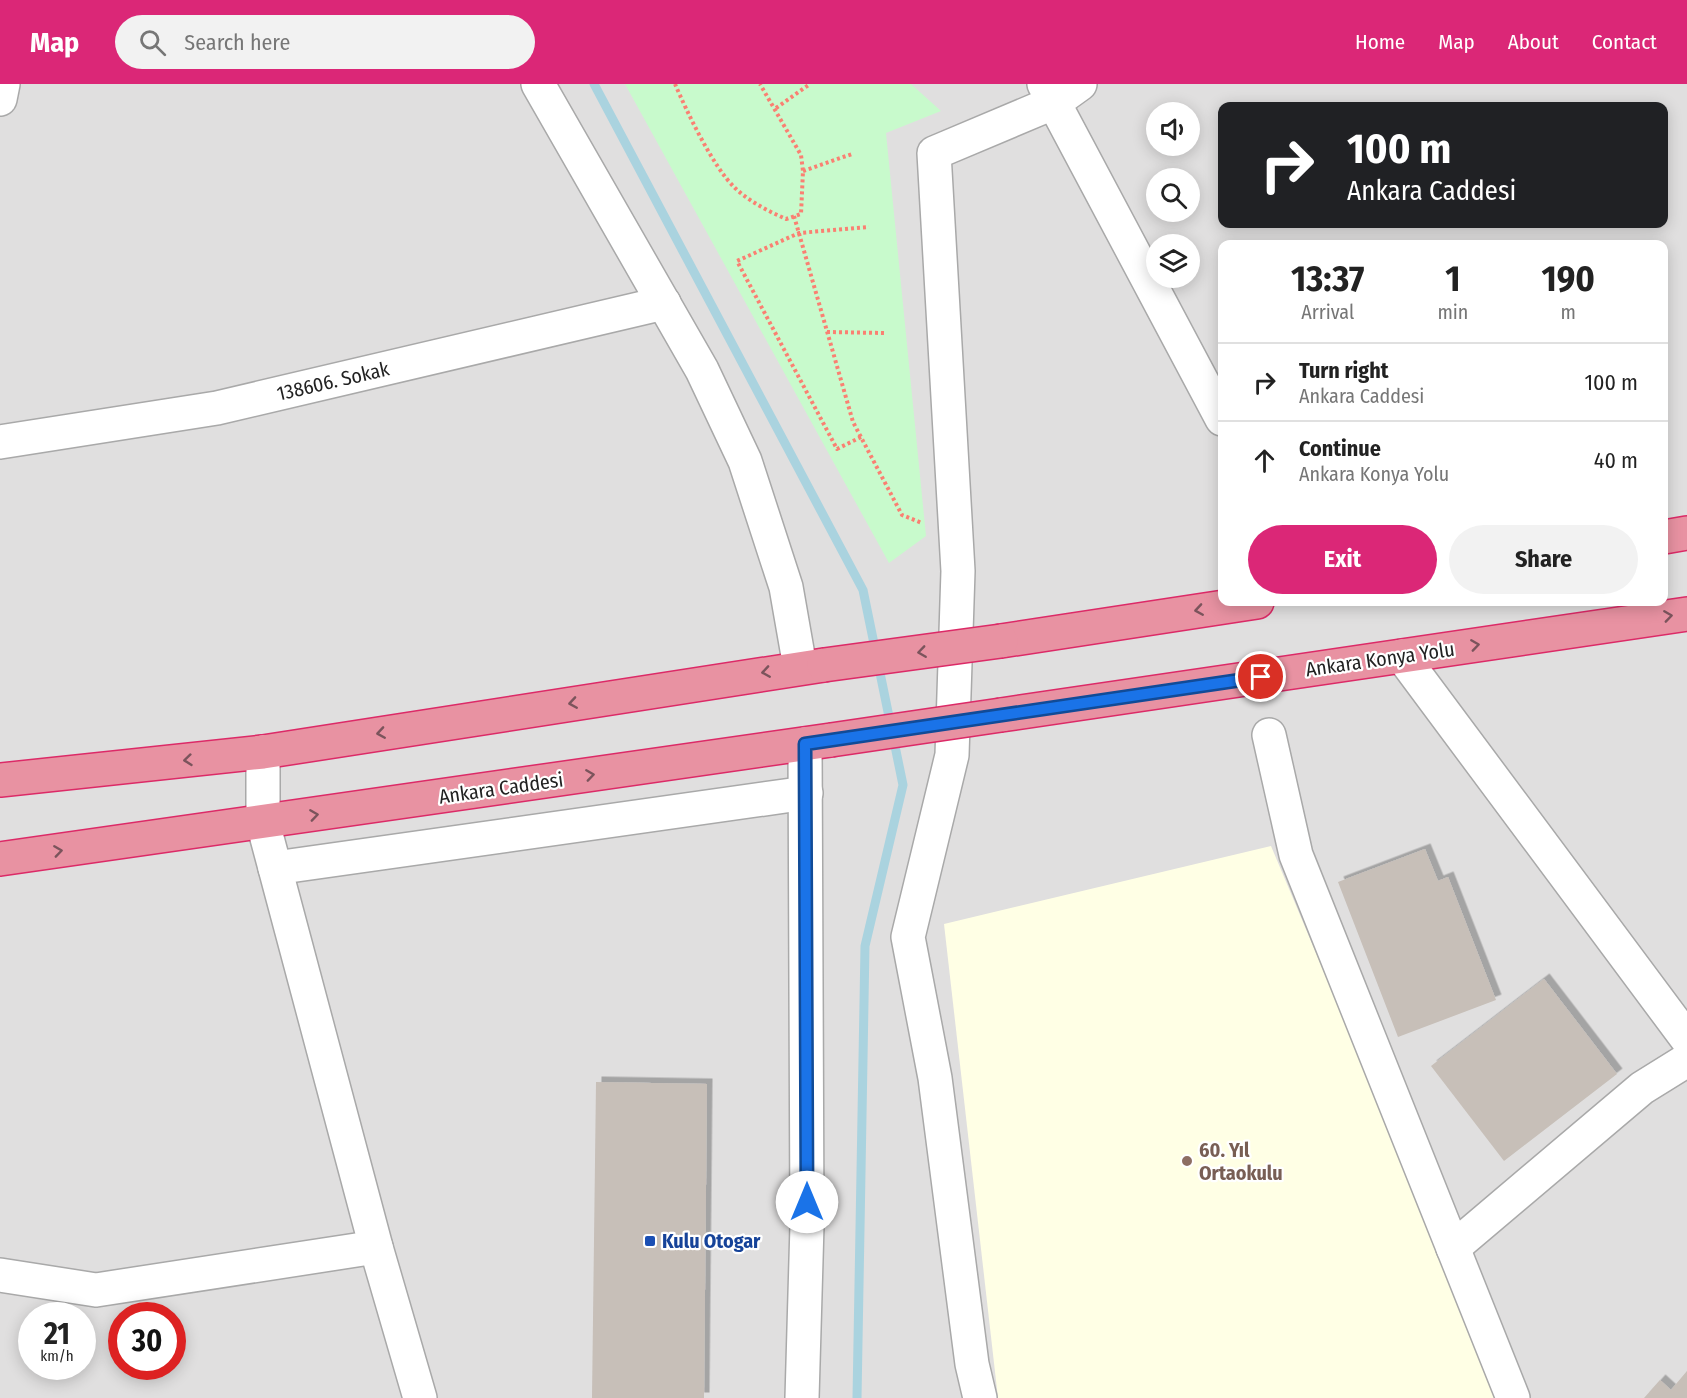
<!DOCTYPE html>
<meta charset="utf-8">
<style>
body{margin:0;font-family:"Fira Sans Condensed",sans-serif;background:#f2f2f2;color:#222;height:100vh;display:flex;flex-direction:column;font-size:22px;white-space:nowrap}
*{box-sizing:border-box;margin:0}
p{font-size:20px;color:#767676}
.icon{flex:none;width:33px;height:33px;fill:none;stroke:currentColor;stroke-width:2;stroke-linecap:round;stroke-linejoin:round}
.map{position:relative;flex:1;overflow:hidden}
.sheet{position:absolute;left:1218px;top:156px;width:450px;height:366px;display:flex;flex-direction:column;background:#fff;border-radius:12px;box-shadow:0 3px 15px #0003}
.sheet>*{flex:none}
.banner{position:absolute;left:1218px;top:18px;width:450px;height:126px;border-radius:12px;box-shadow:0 3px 15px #0003;background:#202124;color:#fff;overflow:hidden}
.controls{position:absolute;left:1146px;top:18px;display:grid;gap:12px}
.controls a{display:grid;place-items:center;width:54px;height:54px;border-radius:50%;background:#fff;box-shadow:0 3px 15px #0003;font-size:30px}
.speed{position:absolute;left:18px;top:1218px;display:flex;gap:12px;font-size:30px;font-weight:700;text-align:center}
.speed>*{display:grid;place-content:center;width:78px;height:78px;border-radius:50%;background:#fff;box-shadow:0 3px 15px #0003;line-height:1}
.speed small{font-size:15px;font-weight:400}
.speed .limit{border:9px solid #d22;background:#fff;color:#111}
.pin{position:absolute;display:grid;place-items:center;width:51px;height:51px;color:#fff;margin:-26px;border:3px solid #fff;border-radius:50%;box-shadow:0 2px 6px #0007}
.me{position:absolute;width:66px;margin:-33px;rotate:0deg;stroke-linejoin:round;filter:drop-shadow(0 0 4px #0008)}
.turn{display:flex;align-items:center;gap:21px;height:126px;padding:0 30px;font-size:27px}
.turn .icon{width:78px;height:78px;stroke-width:2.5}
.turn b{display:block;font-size:42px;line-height:51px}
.eta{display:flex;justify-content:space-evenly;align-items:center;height:102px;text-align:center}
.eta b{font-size:36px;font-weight:700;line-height:42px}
.action{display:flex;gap:12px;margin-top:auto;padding:12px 30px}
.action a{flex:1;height:69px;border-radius:36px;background:#db2777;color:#fff;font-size:24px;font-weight:700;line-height:69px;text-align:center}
.action a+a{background:#f2f2f2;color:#222}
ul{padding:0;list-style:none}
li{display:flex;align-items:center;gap:18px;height:78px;padding:0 30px;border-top:2px solid #e0e0e0}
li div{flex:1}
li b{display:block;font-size:22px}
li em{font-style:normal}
header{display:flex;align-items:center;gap:36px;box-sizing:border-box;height:84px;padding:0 30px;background:#db2777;color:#fff}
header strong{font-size:28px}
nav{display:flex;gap:33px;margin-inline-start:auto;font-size:21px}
.search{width:420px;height:54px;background:#f2f2f2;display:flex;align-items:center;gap:15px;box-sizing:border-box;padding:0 21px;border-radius:33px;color:#767676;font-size:22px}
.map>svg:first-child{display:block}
.residential{fill:#e0dfdf;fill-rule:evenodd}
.education{fill:#ffffe5}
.park{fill:#c8facc}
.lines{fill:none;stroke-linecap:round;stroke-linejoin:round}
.stream{stroke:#aad3df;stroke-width:9}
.building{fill:#c7bfb8;filter:url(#shadow)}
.minor-casing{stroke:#a9a9a9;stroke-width:36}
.highway-casing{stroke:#dc2a67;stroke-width:36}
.path{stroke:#fa8072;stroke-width:4;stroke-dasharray:3 3;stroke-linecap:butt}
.minor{stroke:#fff;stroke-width:33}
.highway{stroke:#e892a2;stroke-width:33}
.highway-bridge-casing{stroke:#dc2a67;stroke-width:36;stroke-linecap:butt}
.highway-bridge{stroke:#e892a2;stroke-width:33}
.oneway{stroke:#7b545c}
.route-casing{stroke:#114b97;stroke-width:15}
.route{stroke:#1a73e8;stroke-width:10}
.education-dot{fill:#8d6e63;stroke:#fff;stroke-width:2}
.transit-dot{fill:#1a4fb4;stroke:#fff;stroke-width:2}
.labels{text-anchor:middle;stroke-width:4.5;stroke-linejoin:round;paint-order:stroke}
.street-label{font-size:20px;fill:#222;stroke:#fff}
.education-label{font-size:20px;font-weight:bold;fill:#785e54;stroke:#fff;text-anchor:start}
.transit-label{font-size:20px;font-weight:bold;fill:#164399;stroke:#fff;text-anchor:start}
</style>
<header>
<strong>Map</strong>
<div class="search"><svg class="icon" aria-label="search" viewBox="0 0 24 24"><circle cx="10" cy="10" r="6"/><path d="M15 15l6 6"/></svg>Search here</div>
<nav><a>Home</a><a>Map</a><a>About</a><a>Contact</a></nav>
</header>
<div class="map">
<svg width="1687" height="1314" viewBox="0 0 1687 1314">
<defs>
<filter id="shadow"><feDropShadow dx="5.5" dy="-5.5" stdDeviation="0" flood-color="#0004"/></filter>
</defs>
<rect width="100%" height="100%" fill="#f2efe9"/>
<path class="residential" d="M0 0H1687V1314H0ZM1222 22H1664V140H1222ZM1156 28H1190V62H1156ZM1156 94H1190V128H1156ZM1156 160H1190V194H1156ZM1222 160H1664V518H1222ZM32 1232H82V1282H32ZM122 1232H172V1282H122Z"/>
<polygon class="education" points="1271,762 1503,1314 998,1314 944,840"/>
<polygon class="park" points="625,0 911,0 941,27 886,49 926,452 889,479"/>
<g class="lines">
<polyline class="stream" points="594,0 863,506 903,701 865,862 857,1314"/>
</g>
<g class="building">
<polygon points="1425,765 1438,797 1448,793 1496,916 1398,953 1338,798"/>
<polygon points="1544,895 1617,990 1504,1077 1431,982"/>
<polygon points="596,998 707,1000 704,1314 592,1314"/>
<polygon points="1687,1287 1687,1314 1644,1314 1660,1296 1671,1306"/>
</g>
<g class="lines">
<defs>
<g id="minor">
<polyline points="538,0 702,286 745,377 786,503 800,583"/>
<polyline points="1044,0 1222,335"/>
<polyline points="0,15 3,0"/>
<polyline points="0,358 217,324 664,219"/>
<polyline points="1402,572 1687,955"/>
<polyline points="1269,651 1296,771 1513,1314"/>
<polyline points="263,668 263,739 376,1163 420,1314"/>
<polyline points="275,784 806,709"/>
<polyline points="1453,1164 1642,1004 1687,976"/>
<polyline points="0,1191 96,1206 376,1163"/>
<polyline points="802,1314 807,1141 805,660"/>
<polyline points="980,1314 972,1280 935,994 908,853 952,671 958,487 934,69 1055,18 1080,0"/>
</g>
<g id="highway">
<polyline points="1664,453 1687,449"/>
<polyline points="1001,557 1257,518"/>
<polyline points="1001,631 1687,530"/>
<polyline points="0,696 263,668 824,581"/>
<polyline points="0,775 831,656"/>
</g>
</defs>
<use href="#minor" class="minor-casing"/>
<use href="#highway" class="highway-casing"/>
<g class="path">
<path d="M675 0C687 28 713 83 735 104 750 118 768 127 786 135L801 130 803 87 801 71 760 0"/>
<polyline points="776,24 810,0"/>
<polyline points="803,87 852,70"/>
<polyline points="794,132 853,338 902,431 922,439"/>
<polyline points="827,248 884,249"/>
<polyline points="861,353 837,365 737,177 799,149 869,143"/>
</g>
<use href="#minor" class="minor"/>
<use href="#highway" class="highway"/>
<defs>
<g id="highway-bridge">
<polyline points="824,581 1001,557"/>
<polyline points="831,656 1001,631"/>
</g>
</defs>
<use href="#highway-bridge" class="highway-bridge-casing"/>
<use href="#highway-bridge" class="highway-bridge"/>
</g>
<defs><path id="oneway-chevron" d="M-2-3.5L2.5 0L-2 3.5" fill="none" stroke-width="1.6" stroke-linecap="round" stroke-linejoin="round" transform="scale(1.5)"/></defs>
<g class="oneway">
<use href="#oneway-chevron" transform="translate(1199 526) rotate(171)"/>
<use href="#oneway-chevron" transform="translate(1668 532) rotate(-8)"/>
<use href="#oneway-chevron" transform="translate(1475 561) rotate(-8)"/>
<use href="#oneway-chevron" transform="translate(922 568) rotate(172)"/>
<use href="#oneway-chevron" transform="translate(766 588) rotate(171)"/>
<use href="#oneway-chevron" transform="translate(573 619) rotate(171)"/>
<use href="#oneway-chevron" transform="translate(381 649) rotate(171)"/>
<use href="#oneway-chevron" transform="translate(188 676) rotate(174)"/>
<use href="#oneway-chevron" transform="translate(590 691) rotate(-8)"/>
<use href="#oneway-chevron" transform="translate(314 731) rotate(-8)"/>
<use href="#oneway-chevron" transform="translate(58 767) rotate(-8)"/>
</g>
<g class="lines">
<defs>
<polyline id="route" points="807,1118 805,660 1261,593"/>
</defs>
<use href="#route" class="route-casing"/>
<use href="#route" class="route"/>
</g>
<circle class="education-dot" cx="1187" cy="1077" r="6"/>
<rect class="transit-dot" x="644" y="1151" width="12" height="12" rx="3"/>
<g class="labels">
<g class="street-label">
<text transform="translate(333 297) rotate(-13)" y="7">138606. Sokak</text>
<text transform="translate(1380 575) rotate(-8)" y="7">Ankara Konya Yolu</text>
<text transform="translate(501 704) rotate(-8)" y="7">Ankara Caddesi</text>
</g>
<g class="education-label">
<text x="1199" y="1073">60. Yıl<tspan x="1199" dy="23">Ortaokulu</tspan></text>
</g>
<g class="transit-label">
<text x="662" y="1164">Kulu Otogar</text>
</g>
</g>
</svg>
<div class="controls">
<a><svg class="icon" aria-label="sound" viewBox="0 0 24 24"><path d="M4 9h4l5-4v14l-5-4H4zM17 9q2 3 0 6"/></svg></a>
<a><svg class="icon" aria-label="search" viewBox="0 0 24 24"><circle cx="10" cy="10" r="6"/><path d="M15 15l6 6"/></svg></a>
<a><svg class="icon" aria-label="layers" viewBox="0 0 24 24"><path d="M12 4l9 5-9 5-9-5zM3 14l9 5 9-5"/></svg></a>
</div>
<div class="speed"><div>21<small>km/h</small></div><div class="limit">30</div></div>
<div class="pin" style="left:1261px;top:593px;background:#d93025"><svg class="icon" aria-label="arrive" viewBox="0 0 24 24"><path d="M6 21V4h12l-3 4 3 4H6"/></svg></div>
<svg class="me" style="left:807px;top:1118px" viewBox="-20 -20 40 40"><circle r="19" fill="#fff"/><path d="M0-13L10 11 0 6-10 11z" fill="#1a73e8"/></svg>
<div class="banner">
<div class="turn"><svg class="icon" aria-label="right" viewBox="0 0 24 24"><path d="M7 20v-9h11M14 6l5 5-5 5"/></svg><div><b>100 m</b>Ankara Caddesi</div></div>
</div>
<section class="sheet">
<div class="eta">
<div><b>13:37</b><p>Arrival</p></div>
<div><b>1</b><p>min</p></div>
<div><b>190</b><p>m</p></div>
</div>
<ul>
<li><svg class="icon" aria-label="right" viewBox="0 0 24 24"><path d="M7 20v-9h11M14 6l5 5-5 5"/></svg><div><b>Turn right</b><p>Ankara Caddesi</p></div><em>100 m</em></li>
<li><svg class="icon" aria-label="ahead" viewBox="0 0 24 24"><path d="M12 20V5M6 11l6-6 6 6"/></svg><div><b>Continue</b><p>Ankara Konya Yolu</p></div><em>40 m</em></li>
</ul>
<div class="action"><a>Exit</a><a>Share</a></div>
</section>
</div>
